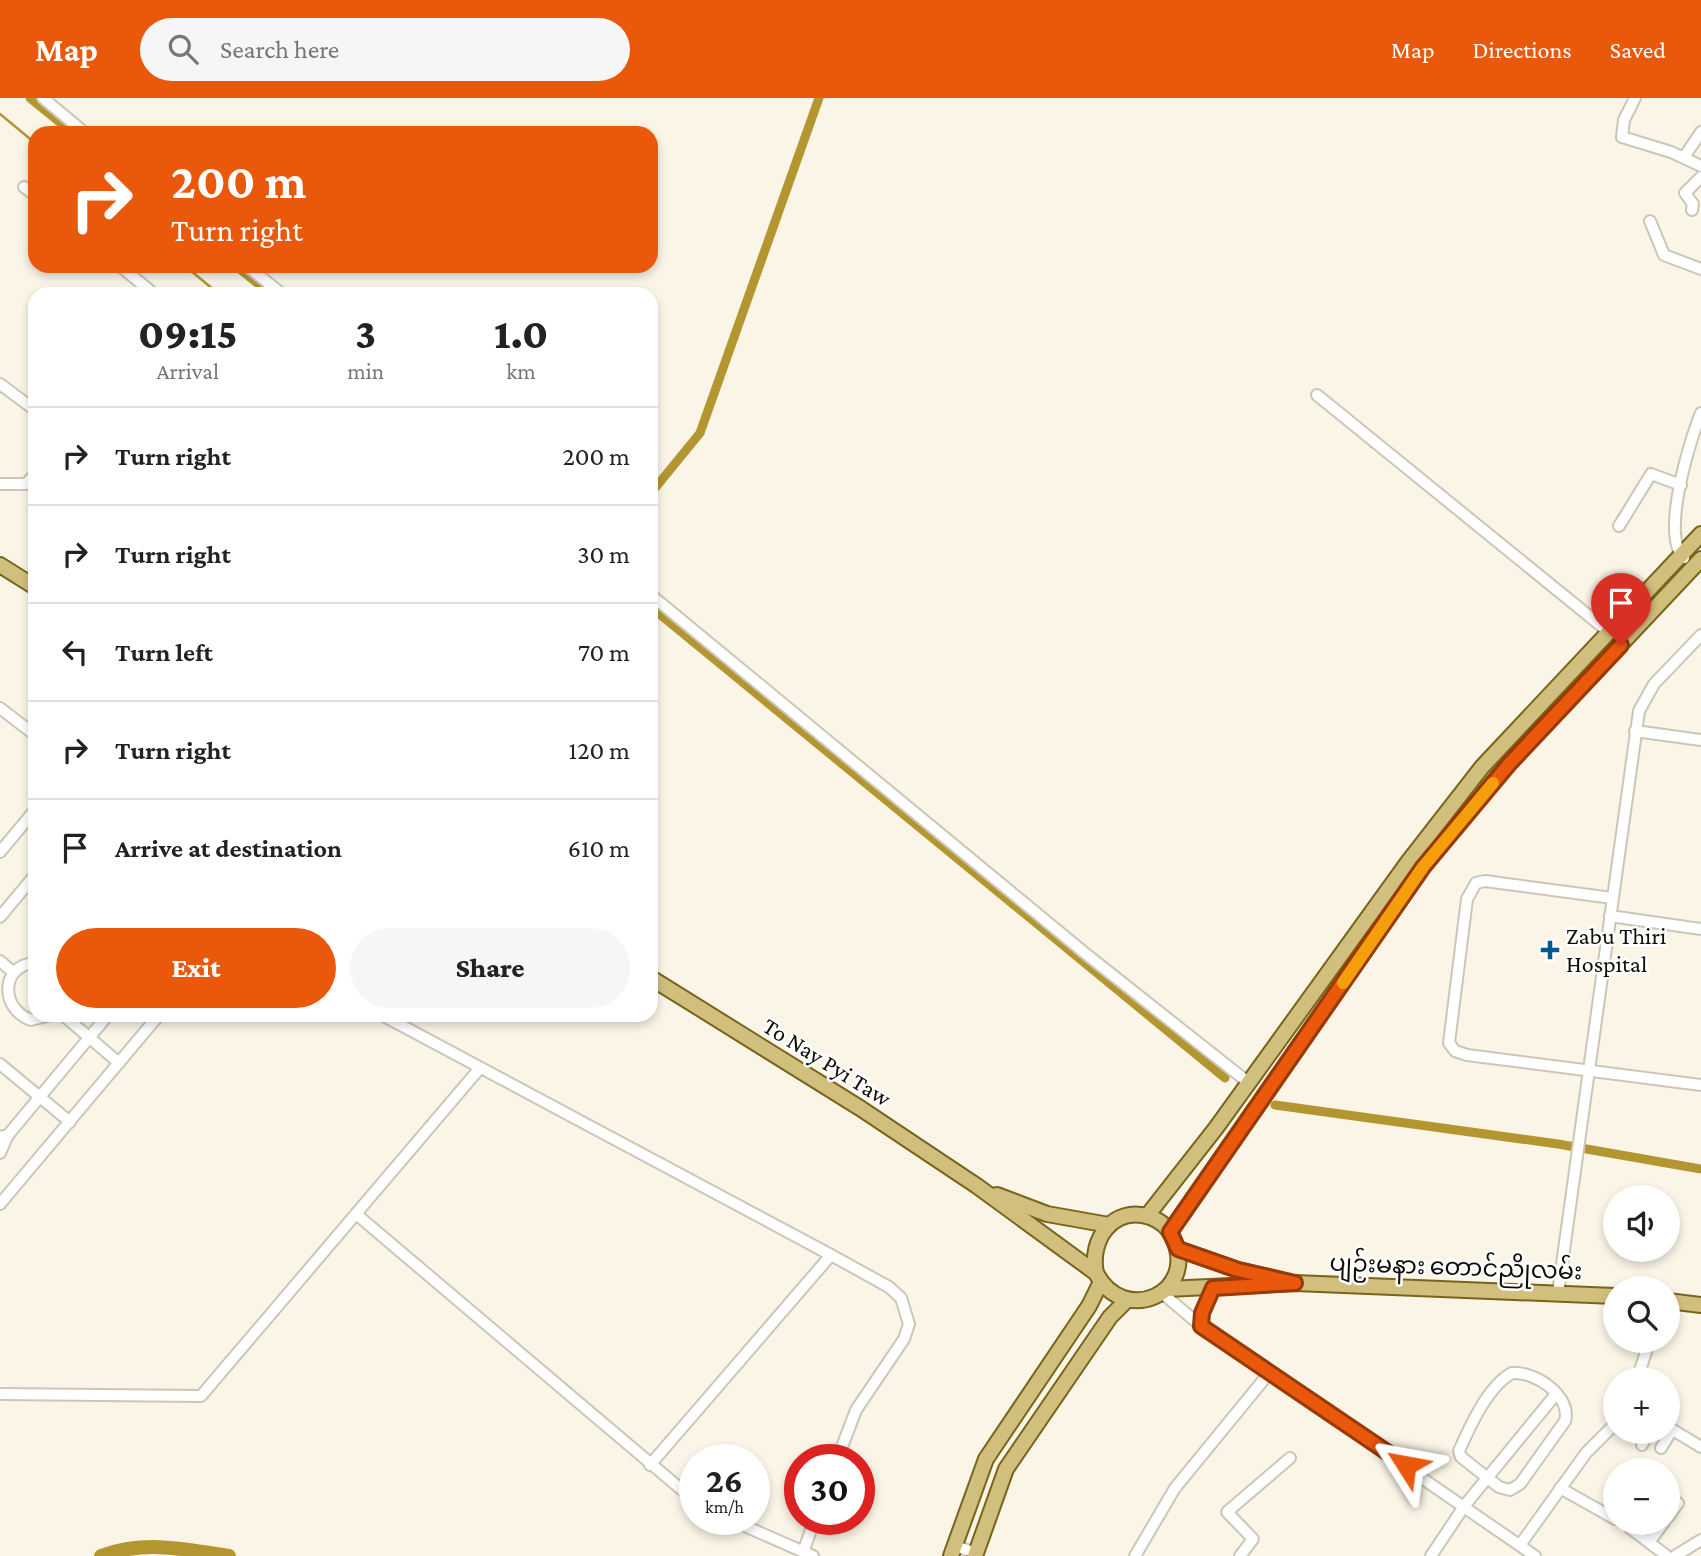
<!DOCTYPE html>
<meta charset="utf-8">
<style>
body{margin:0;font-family:"Crimson Pro","Noto Sans Myanmar",serif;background:#f6f6f6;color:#222;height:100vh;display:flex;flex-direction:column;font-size:26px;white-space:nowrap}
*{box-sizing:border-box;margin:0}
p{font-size:23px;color:#767676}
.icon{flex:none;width:38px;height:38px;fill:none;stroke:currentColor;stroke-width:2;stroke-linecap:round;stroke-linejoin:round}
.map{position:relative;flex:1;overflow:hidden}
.details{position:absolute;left:28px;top:189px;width:630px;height:735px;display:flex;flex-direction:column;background:#fff;border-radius:21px;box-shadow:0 4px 10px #0003}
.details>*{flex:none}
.hud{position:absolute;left:28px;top:28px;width:630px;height:147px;border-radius:21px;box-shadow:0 4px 10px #0003;background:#ea580c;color:#fff;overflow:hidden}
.controls{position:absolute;left:1603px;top:1087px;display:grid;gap:14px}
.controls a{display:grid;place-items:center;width:77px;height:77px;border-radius:50%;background:#fff;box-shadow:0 4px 10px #0003;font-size:35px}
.speed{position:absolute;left:679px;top:1346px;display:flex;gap:14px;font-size:35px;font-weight:700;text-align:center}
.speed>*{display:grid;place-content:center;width:91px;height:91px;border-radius:50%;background:#fff;box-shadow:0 4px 10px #0003;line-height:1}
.speed small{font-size:18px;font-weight:400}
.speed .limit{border:10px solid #d22;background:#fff;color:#111}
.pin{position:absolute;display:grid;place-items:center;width:60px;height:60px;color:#fff;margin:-72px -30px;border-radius:50% 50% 50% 0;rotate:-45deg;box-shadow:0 0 7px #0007}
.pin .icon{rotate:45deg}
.me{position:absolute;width:77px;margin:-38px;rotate:304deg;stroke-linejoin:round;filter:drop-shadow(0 0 5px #0008)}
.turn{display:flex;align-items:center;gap:24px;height:147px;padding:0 28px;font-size:32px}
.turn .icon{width:91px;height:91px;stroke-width:2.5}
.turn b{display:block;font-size:49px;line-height:60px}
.eta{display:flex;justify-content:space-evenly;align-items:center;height:119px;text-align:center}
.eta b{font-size:42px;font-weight:800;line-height:49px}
.cta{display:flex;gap:14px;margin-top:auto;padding:14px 28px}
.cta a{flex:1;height:80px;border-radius:42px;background:#ea580c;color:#fff;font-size:28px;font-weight:800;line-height:80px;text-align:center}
.cta a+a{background:#f6f6f6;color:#222}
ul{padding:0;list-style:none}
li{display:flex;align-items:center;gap:21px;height:98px;padding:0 28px;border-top:2px solid #e0e0e0}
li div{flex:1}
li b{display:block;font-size:26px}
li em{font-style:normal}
header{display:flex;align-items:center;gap:42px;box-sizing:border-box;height:98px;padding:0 35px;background:#ea580c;color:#fff}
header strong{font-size:33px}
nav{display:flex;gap:38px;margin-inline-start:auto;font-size:24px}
.search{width:490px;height:63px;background:#f6f6f6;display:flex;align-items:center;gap:18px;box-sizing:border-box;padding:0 24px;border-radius:38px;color:#767676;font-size:26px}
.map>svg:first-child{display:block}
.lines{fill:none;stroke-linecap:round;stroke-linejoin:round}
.stream{stroke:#b49631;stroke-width:2.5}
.canal{stroke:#b49631;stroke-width:9}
.river{stroke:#b49631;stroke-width:14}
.minor-casing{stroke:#cbc7b8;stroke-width:14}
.major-casing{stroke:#79641c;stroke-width:18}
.minor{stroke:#fff;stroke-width:10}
.major{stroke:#d1bf7d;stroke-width:14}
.route-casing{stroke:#983908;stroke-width:18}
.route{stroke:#ea580c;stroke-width:12}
.slow{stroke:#f59e0b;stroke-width:12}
.poi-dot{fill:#005b8c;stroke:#fff;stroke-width:2.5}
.labels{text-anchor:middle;stroke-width:5;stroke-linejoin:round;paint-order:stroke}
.poi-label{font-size:24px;fill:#0d0c07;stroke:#fff;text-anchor:start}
.street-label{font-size:24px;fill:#0d0c07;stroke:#fff}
</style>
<header>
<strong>Map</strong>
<div class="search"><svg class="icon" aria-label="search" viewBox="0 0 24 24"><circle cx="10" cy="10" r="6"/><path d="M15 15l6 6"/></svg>Search here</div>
<nav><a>Map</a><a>Directions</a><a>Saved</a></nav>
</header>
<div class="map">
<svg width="1701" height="1458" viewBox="0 0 1701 1458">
<rect width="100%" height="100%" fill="#faf5e6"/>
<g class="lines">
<g class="stream">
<polyline points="0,16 35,45"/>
<polyline points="185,168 219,196"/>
</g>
<g class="canal">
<polyline points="30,0 73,35"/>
<polyline points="236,168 271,196"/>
<polyline points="651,395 700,335 819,0"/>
<polyline points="651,509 1225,980"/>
<polyline points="1275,1007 1558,1046 1701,1071"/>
</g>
<path class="river" d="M101 1458C144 1442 185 1451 229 1458"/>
<defs>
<g id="minor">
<polyline points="43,0 85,35"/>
<polyline points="1635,0 1624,22 1622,39 1671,54 1701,68"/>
<polyline points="1684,59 1701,34"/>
<polyline points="24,89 35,97"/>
<polyline points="1692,112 1693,106 1685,95 1701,79"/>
<polyline points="1650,123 1664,157 1701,171"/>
<polyline points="120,168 154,196"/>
<polyline points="247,168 282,196"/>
<polyline points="0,286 35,312"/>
<polyline points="1317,297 1610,535"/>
<polyline points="0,386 26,386 35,376"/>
<polyline points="1619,428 1651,376 1681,387"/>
<path d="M1684 460C1660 438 1690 342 1701 315"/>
<polyline points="651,497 1086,856 1249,985"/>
<polyline points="0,610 35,637"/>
<polyline points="1635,633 1701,642"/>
<polyline points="0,754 35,712"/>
<polyline points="1612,800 1485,783 1476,785 1467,801 1449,945 1455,953 1467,957 1701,987"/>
<polyline points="1610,818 1701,831"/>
<polyline points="0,819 35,777"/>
<polyline points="0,863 13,874"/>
<path d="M35 865C0 867 0 911 31 922L51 917"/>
<polyline points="63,917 119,965"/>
<polyline points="382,917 831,1157 889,1189 901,1200 909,1226 904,1241 856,1312 837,1362"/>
<polyline points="0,966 70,1024"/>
<polyline points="0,1039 8,1037 108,917"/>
<polyline points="0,1055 8,1037"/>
<polyline points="0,1106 159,917"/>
<polyline points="356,1116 695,1403"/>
<polyline points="1162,1195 1201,1228 1535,1458"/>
<polyline points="1558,1195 1639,613 1654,586 1701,537"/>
<polyline points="1201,1228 1202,1215 1213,1190"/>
<path d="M1512 1275C1535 1273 1572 1298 1565 1323L1520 1386 1510 1392 1499 1389 1461 1359 1459 1353C1470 1328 1488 1288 1512 1275Z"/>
<polyline points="1637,1281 1650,1242"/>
<polyline points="0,1296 201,1298 480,970"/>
<polyline points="1668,1329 1701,1349"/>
<polyline points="1642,1347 1649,1334"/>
<polyline points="1661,1350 1672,1332"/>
<polyline points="650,1367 831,1157"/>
<polyline points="1560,1390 1615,1421"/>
<polyline points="1668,1419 1678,1405"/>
<polyline points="729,1421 813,1458"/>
<polyline points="1630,1430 1667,1458"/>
<polyline points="1650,1443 1664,1424"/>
<polyline points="1520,1447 1586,1355 1615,1326"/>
<polyline points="955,1448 976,1455"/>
<polyline points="803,1454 815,1421"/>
<polyline points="1135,1458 1175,1390 1270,1274"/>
<polyline points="1240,1458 1253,1441 1227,1414 1290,1360"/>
<polyline points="1431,1458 1465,1407 1556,1296"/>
<polyline points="1675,1458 1701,1442"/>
</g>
<g id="major">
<polyline points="0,467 35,489"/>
<path d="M651 880 860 1010 977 1088 1096 1175C1124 1229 1199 1195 1173 1140 1169 1130 1161 1123 1150 1119 1113 1107 1089 1142 1096 1175"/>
<polyline points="997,1097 1047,1116 1109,1127"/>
<polyline points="1147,1118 1216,1030 1408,764 1482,669 1701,436"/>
<polyline points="1170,1134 1423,769 1509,665 1701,461"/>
<polyline points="1178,1151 1238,1172 1280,1182"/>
<polyline points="1167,1191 1295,1185 1615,1198"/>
<polyline points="1668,1203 1701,1207"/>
<polyline points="951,1458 986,1361 1089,1208 1101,1184"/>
<polyline points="975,1458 1006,1371 1110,1219 1127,1202"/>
</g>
</defs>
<use href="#minor" class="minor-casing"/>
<use href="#major" class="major-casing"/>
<use href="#minor" class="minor"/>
<use href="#major" class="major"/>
</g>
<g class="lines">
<defs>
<polyline id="route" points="1406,1367 1201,1228 1202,1215 1213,1190 1295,1185 1238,1172 1178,1151 1170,1134 1423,769 1510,665 1621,547"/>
</defs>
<use href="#route" class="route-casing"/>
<use href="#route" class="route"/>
<polyline class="slow" points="1343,885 1423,769 1493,685"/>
</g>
<path class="poi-dot" d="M1546.5 841.5h7v7h7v7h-7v7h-7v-7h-7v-7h7z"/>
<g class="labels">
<g class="poi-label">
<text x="1566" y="846">Zabu Thiri<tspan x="1566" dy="28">Hospital</tspan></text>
</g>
<g class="street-label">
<text transform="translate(827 964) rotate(32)" y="8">To Nay Pyi Taw</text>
<text transform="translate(1456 1169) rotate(2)" y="8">ပျဉ်းမနား တောင်ညိုလမ်း</text>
</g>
</g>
</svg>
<div class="controls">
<a><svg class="icon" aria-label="sound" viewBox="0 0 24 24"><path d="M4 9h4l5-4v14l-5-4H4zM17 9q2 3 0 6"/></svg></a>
<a><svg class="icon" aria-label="search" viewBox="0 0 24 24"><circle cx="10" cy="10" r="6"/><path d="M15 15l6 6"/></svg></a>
<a>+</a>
<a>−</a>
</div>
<div class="speed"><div>26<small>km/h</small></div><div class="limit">30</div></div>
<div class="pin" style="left:1621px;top:547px;background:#d93025"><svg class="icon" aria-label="arrive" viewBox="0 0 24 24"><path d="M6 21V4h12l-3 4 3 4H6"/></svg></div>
<svg class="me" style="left:1406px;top:1367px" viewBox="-20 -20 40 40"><path d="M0-17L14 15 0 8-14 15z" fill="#ea580c" stroke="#fff" stroke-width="4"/></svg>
<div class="hud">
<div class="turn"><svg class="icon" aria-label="right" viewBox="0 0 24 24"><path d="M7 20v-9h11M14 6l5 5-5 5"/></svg><div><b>200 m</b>Turn right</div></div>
</div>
<section class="details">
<div class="eta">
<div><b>09:15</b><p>Arrival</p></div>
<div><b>3</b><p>min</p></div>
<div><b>1.0</b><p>km</p></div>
</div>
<ul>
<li><svg class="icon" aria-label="right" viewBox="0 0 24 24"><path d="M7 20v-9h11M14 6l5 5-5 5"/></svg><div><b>Turn right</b></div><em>200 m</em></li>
<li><svg class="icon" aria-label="right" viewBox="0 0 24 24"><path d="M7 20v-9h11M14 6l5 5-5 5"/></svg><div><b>Turn right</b></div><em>30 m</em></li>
<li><svg class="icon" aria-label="left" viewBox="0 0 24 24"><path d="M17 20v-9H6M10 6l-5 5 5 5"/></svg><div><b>Turn left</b></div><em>70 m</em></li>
<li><svg class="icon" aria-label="right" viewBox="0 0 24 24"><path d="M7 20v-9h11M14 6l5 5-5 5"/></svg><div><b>Turn right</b></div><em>120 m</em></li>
<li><svg class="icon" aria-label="arrive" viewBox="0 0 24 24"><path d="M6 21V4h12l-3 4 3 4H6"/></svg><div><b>Arrive at destination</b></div><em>610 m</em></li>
</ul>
<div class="cta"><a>Exit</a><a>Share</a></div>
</section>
</div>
